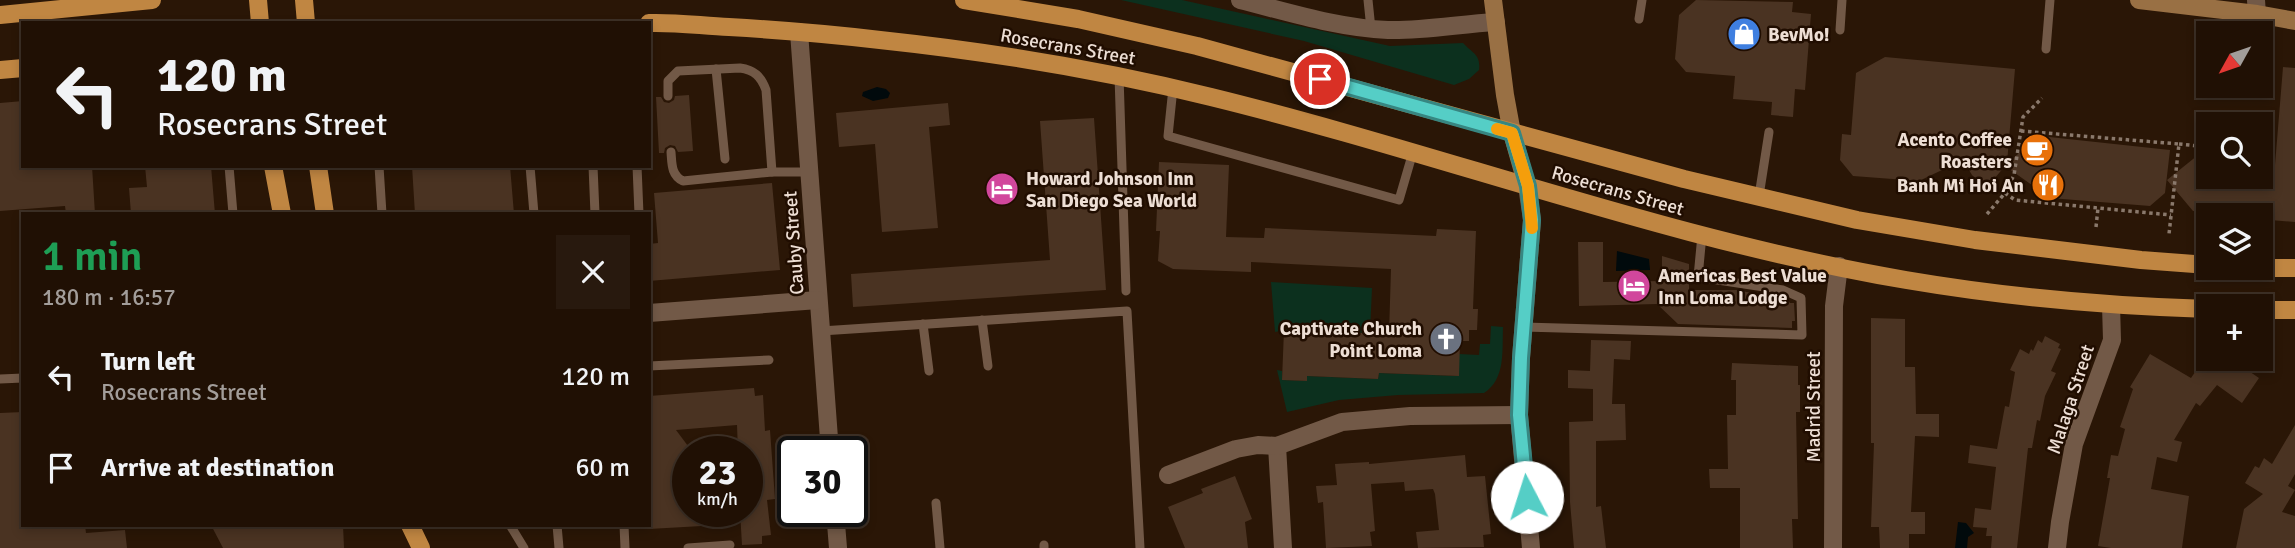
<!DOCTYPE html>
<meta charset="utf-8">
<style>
body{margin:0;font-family:Signika,sans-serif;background:#28190e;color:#f1f3f6;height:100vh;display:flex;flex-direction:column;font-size:26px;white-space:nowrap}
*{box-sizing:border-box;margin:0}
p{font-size:23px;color:#a29d9a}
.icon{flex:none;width:38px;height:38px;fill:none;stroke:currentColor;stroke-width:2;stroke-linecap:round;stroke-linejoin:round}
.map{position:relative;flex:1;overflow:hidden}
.details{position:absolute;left:21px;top:212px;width:630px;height:315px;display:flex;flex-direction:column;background:#201004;border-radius:0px;box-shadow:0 4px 10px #0003,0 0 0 2px #3d3026}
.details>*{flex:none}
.guide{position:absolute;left:21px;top:21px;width:630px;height:147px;border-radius:0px;box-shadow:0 4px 10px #0003,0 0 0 2px #3d3026;background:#201004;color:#f1f3f6;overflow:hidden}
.needle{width:46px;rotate:230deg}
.fabs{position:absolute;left:2196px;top:21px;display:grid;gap:14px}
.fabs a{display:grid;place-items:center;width:77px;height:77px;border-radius:0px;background:#201004;box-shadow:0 4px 10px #0003,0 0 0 2px #3d3026;font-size:35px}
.speed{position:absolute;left:672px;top:436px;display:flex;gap:14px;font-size:35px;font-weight:700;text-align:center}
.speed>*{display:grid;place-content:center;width:91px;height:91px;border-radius:50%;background:#201004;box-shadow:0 4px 10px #0003,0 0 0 2px #3d3026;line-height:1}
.speed small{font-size:18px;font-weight:400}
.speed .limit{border:4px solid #111;border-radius:10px;background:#fff;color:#111}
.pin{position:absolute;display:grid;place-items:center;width:60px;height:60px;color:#fff;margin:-30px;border:4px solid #fff;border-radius:50%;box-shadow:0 2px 7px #0007}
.me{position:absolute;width:77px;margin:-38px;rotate:355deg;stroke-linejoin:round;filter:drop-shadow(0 0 5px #0008)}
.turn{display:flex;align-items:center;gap:24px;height:147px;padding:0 21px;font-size:32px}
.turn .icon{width:91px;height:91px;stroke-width:2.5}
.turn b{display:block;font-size:49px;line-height:60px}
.round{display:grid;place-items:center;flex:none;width:74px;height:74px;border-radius:0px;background:#28190e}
.overview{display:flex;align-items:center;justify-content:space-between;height:119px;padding:0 21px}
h1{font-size:42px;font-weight:600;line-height:52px;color:#1e9e55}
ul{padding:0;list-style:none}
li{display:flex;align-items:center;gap:21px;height:91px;padding:0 21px}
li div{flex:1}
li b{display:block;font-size:26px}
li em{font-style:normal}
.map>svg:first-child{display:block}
.green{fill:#0c301e}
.water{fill:#010a0c}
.building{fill:#4a3322}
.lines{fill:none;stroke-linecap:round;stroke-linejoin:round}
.path{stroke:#8a796c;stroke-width:3.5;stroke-dasharray:3.5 3.5;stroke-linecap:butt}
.lane{stroke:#725947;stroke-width:9}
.street{stroke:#725947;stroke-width:18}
.secondary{stroke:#997044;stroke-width:18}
.primary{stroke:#c08642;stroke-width:18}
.route-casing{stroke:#378681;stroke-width:18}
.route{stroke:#55cec6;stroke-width:12}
.slow{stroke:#f59e0b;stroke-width:12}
.labels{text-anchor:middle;stroke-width:5;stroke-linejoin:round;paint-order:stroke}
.poi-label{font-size:19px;font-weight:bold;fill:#edded4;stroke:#200d00;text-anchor:start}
.street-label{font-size:19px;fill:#edded4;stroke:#200d00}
</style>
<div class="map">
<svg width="2295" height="548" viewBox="0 0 2295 548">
<rect width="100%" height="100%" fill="#2a1606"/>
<g class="green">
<path d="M1121 0H1182L1390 46 1463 43C1472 53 1481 54 1479 70L1469 79 1454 85 1304 41Z"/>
<polygon points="1271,282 1372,288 1370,333 1284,330 1275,332"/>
<path d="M1491 326 1503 327C1502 350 1506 379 1484 393L1398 395 1339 400 1287 412 1277 370 1282 371V380L1307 381V376L1378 379 1379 373 1458 376 1459 354 1479 355 1480 344H1490Z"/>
</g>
<g class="water">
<polygon points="877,87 886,89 890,93 888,98 873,101 862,96 863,92"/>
<polygon points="1617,251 1649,259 1650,270 1616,271"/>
<polygon points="713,438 729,439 733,445 730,451 713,451 706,443"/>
<polygon points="1958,522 1966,523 1974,533 1968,537 1967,548 1955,548"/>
</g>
<g class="building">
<polygon points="1696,0 1793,2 1792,12 1811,14 1805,90 1795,89 1793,117 1771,115 1772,102 1733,99 1735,76 1686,72 1675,59 1679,15"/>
<polygon points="1885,57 2015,69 2007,163 2040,136 2170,150 2165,193 2150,206 2050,198 2005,166 1994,179 1983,186 1972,175 1963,160 1919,181 1853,176 1840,160 1842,134 1851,135 1856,73"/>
<polygon points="2283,67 2295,68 2295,222 2270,220 2271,215 2239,215 2193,211 2167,180 2198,155 2208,155 2208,177 2274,177"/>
<polygon points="689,95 693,151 678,152 675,146 670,145 665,148 664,153 659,153 656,97 661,97 664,102 669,103 674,100 675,96"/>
<polygon points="23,101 23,166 92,166 95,214 66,214 65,206 0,211 0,103"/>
<polygon points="948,103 950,125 929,127 938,228 882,232 875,144 839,147 836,113"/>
<polygon points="1094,118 1106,290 853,307 851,274 1050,260 1040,121"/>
<polygon points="1159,162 1229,165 1226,237 1264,238 1265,228 1436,236 1437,229 1476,231 1473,309 1478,309 1477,330 1469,330 1469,341 1460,341 1459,376 1379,373 1378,379 1307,376 1307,381 1282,380 1284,330 1389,334 1391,269 1251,262 1251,272 1173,269 1158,261 1160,231 1156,231"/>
<polygon points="145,166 211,166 215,214 131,214 129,188 147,187"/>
<polygon points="412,166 510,166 514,214 415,214"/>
<polygon points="772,183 780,270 649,281 649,244 658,243 654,193"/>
<polygon points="1578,242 1603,242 1603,282 1662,281 1662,256 1689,264 1689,290 1736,290 1786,299 1790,303 1794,303 1795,321 1792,321 1792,328 1678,324 1657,304 1579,306"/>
<polygon points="1871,318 1905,319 1905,367 1915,367 1916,414 1939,414 1939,437 1915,436 1911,512 1925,512 1925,534 1909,534 1909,548 1880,548 1879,527 1871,527 1874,443 1871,443"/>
<polygon points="2045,336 2060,344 2058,348 2061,349 2051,371 2056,373 2045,396 2040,421 2037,420 2032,448 2028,448 2017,548 1991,548 1992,536 1986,536 1987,528 1973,527 1975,508 1991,510 1996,467 1968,463 1970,445 1997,449 2005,406 2009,407 2015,372 2010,370 2020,349 2029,354 2031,349 2033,351 2038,340 2042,343"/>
<polygon points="1591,340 1631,341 1630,360 1614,359 1612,404 1625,404 1626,440 1596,441 1596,507 1601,506 1606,548 1574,548 1570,502 1569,422 1593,421 1593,389 1568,388 1568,370 1590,371"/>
<polygon points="2150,354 2191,378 2204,359 2231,359 2259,378 2242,403 2217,385 2200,406 2196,403 2174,440 2182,442 2177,462 2157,457 2151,489 2189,496 2182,548 2111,548 2098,546 2110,478 2107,478 2111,455 2118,456 2125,429 2120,427 2133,389 2130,387"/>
<polygon points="1732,363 1798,366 1798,385 1800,385 1800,412 1796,412 1798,519 1792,519 1793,548 1740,548 1740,488 1710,488 1709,469 1728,469 1727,415 1736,415 1736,380 1731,380"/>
<polygon points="754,388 755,396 763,395 765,431 770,430 775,499 767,500 771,535 762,536 762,544 742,545 740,511 747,511 747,452 738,452 737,425 676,430 688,446 688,511 736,511 737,524 649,529 649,396"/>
<polygon points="23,412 23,525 85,525 86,533 125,530 127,548 0,548 0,413"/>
<polygon points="2295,425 2295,474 2288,486 2295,490 2282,512 2295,516 2295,548 2236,548 2244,509 2263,494 2245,483 2255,466 2259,468 2264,458 2272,464"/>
<polygon points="1465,455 1467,477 1485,476 1491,534 1483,535 1484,547 1418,548 1416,532 1439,530 1435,494 1433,489 1405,491 1404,482 1371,484 1375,531 1370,532 1372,546 1326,548 1323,502 1318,503 1316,486 1337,485 1335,464 1369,462 1369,464"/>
<polygon points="1235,476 1252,519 1245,522 1248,548 1185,548 1168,507 1203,493 1201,489"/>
<polygon points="211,525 343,525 344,548 223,548"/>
</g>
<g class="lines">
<g class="path">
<polyline points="2021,131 2179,144 2169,234"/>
<polyline points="2179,144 2208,147"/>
<polyline points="2005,193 2015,200 2171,215"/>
<polyline points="1987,214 2005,193 2014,175 2023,117 2042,98"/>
<polyline points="2096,227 2098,208"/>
</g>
<g class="lane">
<polyline points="1368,0 1371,29"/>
<polyline points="1639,19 1642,0"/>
<polyline points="1840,30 1842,0"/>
<polyline points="2238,33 2240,12"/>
<polyline points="2046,49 2050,0"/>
<polyline points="716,69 725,159"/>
<polyline points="1119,76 1126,291"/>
<polyline points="1173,88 1168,136 1399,200 1413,152"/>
<path d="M668 96V81L678 71 740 68C754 70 761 76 766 90L772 172"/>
<path d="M671 152C672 164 671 175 683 181L772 172H808"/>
<polyline points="229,166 233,214"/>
<polyline points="379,166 382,214"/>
<polyline points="530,166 534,214"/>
<polyline points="593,166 595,214"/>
<polyline points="637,166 639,214"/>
<polyline points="1759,196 1769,132"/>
<polyline points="982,320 988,366"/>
<polyline points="923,324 929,371"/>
<polyline points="1524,327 1802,335 1801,298 1783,290 1698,277 1702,235"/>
<polyline points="821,331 1127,311 1140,548"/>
<polyline points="649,366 769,360"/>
<polyline points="0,379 23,378"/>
<polyline points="936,503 940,548"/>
<polyline points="510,525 524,548"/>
<polyline points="557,525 559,548"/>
<polyline points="624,525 625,548"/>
<polyline points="1044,545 1044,548"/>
<polyline points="688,548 730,545"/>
</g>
<g class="street">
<path d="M1240 0C1288 12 1338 28 1388 30 1423 31 1460 24 1496 22"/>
<polyline points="2256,0 2257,14"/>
<polyline points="799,32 830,452"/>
<polyline points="1527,186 1532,220 1521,358 1519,415 1531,548"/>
<polyline points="649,313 818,300"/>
<polyline points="1277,446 1283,548"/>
<polyline points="1168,475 1236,449 1258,445 1277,446 1342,422 1410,416 1519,415"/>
<polyline points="835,511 838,548"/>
<polyline points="1833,548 1834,306 1839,266"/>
<polyline points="2057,548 2060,522 2074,444 2112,340 2111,305"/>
</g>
<g class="secondary">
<polyline points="1493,0 1505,95 1512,133 1527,186"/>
<polyline points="2139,0 2257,14 2295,21"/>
</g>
<g class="primary">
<polyline points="258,0 260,23"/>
<polyline points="304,0 306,23"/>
<polyline points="964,0 1078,19 1197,46 1684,179 1857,220 1975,240 2141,260 2208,265"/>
<polyline points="0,15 152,0"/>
<path d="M649 23C676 22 703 26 729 27 780 30 830 34 880 40 992 52 1102 70 1211 97 1443 154 1670 240 1906 280 2006 297 2107 306 2208 309"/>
<polyline points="0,70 23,68"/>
<polyline points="273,166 282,214"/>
<polyline points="318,166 325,214"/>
<polyline points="2260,268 2295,268"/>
<polyline points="2261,310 2295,310"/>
<polyline points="410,525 421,548"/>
</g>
</g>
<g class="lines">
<defs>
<polyline id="route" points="1320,79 1512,133 1528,186 1532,220 1521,358 1519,415 1527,497"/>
</defs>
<use href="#route" class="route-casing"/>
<use href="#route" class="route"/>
<polyline class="slow" points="1497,129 1512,133 1528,186 1532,228"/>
</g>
<defs>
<symbol id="shop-disc" viewBox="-11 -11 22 22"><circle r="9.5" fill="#3f7fe0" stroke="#200d00"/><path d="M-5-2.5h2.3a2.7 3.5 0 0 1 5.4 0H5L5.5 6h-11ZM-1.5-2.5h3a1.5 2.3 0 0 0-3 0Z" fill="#fff"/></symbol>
<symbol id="cafe-disc" viewBox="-11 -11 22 22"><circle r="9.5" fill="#e8710a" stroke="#200d00"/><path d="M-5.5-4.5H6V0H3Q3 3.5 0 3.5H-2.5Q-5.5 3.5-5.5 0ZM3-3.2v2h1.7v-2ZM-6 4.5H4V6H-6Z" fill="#fff"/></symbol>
<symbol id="restaurant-disc" viewBox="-11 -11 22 22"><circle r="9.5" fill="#e8710a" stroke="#200d00"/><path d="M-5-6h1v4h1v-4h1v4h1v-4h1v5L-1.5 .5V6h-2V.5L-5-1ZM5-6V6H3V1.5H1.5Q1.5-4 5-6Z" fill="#fff"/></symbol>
<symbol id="hotel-disc" viewBox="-11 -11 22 22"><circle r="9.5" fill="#d1479c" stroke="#200d00"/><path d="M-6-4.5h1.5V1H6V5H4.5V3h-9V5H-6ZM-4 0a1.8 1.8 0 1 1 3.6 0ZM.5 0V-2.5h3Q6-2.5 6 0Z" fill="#fff"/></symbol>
<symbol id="church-disc" viewBox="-11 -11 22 22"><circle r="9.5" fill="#6b7280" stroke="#200d00"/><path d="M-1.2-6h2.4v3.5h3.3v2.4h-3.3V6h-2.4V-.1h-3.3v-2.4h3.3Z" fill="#fff"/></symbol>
</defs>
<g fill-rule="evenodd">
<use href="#shop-disc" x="1725" y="15" width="38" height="38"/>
<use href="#cafe-disc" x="2018" y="131" width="38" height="38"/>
<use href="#restaurant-disc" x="2029" y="166" width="38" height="38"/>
<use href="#hotel-disc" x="983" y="170" width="38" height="38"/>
<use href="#hotel-disc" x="1615" y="267" width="38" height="38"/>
<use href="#church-disc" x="1427" y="320" width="38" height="38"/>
</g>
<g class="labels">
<g class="poi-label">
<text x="1768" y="41">BevMo!</text>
<text x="2012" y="146" text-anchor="end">Acento Coffee<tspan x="2012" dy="22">Roasters</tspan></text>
<text x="1026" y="185">Howard Johnson Inn<tspan x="1026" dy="22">San Diego Sea World</tspan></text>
<text x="2024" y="192" text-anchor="end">Banh Mi Hoi An</text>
<text x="1658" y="282">Americas Best Value<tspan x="1658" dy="22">Inn Loma Lodge</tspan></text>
<text x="1422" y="335" text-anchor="end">Captivate Church<tspan x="1422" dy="22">Point Loma</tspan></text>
</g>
<g class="street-label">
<text transform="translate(1068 46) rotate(10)" y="7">Rosecrans Street</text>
<text transform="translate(1618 190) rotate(16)" y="7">Rosecrans Street</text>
<text transform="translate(793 243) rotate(-94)" y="7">Cauby Street</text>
<text transform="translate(2070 399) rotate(-72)" y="7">Malaga Street</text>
<text transform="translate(1813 407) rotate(-90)" y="7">Madrid Street</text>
</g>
</g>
</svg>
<div class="fabs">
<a><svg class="needle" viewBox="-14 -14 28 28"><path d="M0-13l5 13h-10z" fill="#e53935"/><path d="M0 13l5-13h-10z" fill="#a29d9a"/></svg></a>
<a><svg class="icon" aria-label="search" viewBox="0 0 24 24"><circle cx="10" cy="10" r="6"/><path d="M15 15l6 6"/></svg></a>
<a><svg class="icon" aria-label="layers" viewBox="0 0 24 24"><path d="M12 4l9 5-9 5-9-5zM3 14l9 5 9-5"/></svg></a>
<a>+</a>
</div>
<div class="speed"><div>23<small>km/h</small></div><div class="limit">30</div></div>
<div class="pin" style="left:1320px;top:79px;background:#d93025"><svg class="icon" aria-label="arrive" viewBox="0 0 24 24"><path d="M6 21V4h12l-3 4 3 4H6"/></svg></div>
<svg class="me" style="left:1527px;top:497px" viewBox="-20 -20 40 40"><circle r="19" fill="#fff"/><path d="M0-13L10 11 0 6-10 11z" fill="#55cec6"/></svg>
<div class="guide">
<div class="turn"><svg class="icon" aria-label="left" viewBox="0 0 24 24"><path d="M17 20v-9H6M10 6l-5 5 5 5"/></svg><div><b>120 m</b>Rosecrans Street</div></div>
</div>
<section class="details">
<div class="overview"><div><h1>1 min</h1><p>180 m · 16:57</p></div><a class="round"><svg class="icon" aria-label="close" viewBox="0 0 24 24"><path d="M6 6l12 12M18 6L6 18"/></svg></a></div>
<ul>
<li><svg class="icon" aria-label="left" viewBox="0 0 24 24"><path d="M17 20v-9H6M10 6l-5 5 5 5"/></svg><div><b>Turn left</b><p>Rosecrans Street</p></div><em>120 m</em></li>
<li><svg class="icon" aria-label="arrive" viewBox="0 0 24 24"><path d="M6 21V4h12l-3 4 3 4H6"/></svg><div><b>Arrive at destination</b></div><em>60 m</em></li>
</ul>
</section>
</div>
